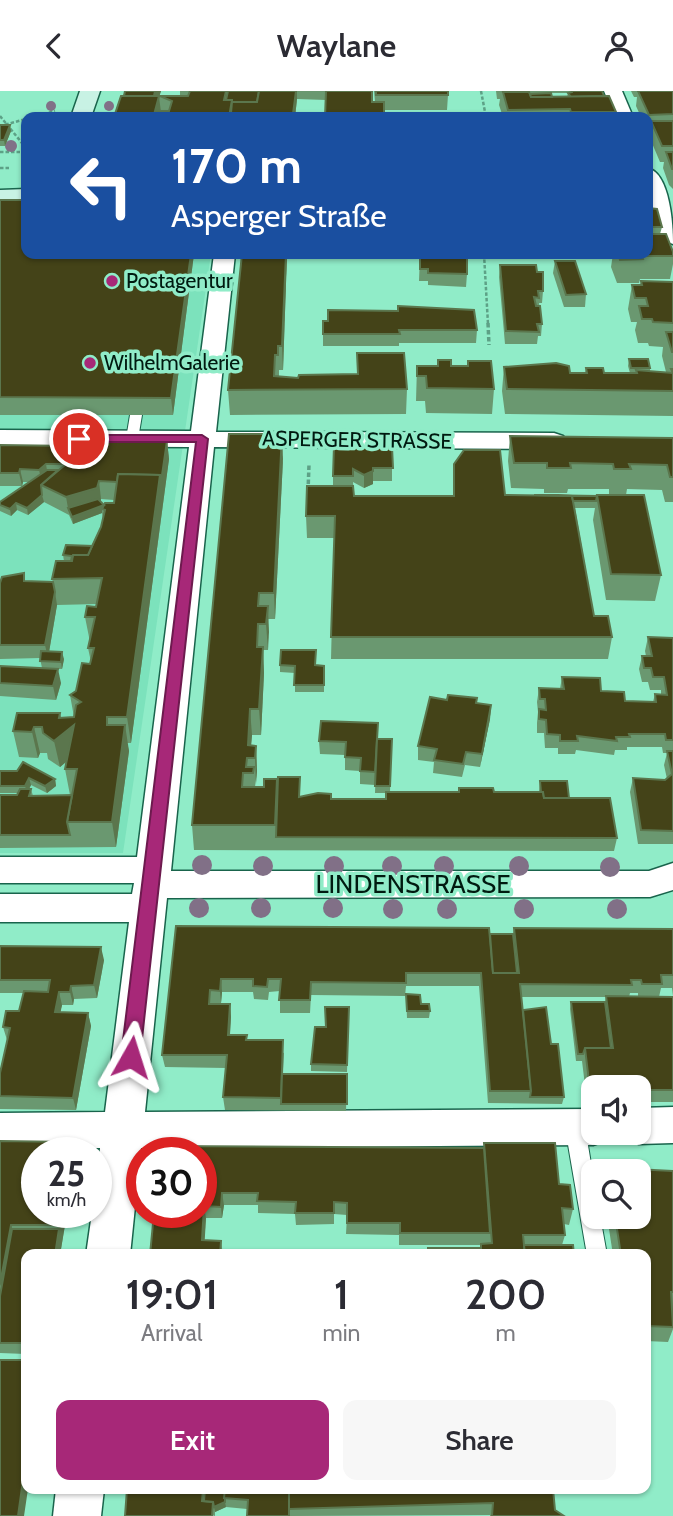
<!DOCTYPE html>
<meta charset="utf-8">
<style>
body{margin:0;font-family:Cabin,sans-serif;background:#f7f7f7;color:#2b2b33;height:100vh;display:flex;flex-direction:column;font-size:26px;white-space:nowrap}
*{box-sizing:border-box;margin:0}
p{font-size:23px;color:#7c7c81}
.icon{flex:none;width:38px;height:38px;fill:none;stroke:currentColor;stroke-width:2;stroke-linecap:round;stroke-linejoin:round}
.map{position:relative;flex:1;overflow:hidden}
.sheet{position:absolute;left:21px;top:1158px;width:630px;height:245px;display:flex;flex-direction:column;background:#fff;border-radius:14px;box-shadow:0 2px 5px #0004}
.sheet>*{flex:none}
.top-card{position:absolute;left:21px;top:21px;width:632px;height:147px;border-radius:14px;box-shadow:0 2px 5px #0004;background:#1a4fa0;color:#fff;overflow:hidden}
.controls{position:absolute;left:581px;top:984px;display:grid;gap:14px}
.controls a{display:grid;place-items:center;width:70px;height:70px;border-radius:14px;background:#fff;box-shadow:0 2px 5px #0004;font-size:35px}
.speed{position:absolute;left:21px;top:1046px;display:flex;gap:14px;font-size:35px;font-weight:700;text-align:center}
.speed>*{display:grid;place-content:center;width:91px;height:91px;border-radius:50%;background:#fff;box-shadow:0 2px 5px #0004;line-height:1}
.speed small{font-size:18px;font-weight:400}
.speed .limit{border:10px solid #d22;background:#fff;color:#111}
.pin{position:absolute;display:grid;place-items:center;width:60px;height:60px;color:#fff;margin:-30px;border:4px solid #fff;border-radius:50%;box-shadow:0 2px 7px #0007}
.me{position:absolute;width:77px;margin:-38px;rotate:6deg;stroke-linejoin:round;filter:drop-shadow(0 0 5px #0008)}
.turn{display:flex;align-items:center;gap:24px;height:147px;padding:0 35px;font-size:32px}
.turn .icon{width:91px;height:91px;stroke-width:2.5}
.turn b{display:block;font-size:49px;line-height:60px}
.eta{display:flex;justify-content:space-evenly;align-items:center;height:119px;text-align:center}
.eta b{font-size:42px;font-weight:600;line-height:49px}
.primary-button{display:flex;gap:14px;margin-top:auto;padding:14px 35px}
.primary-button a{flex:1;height:80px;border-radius:14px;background:#a72878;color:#fff;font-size:28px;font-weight:600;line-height:80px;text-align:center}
.primary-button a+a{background:#f7f7f7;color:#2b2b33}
header{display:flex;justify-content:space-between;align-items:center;height:91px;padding:0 35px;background:#fff;font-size:32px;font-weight:600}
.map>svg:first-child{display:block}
.built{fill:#7ce2bc}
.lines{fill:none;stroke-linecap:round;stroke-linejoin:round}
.lane-casing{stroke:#19644c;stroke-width:2}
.street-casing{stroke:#19644c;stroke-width:3}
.secondary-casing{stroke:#19644c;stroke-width:3}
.path-far1{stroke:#5da186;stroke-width:2.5;stroke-dasharray:3.5 2;stroke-linecap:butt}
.path{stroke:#5da186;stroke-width:3.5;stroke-dasharray:4.5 2.5;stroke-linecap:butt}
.lane{fill:#fff;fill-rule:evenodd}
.street{fill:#fff;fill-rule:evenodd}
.secondary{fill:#c8f2e4;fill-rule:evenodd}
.tree{fill:#817087}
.wall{fill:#6a9870;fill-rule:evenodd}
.shaded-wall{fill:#5b764d}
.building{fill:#444318;stroke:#5b764d;stroke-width:2}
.route{fill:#a72878;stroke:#6d1a4e;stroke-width:2}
.poi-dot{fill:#a72878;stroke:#90ecc8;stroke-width:2.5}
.labels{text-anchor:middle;stroke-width:7;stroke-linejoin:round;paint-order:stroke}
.far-poi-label{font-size:21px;fill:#001a10;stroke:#90ecc8;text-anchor:start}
.far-street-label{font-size:21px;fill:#001a10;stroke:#90ecc8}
.street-label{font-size:26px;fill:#001a10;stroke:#90ecc8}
</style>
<header><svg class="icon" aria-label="back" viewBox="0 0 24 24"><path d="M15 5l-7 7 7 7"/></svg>Waylane<svg class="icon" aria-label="person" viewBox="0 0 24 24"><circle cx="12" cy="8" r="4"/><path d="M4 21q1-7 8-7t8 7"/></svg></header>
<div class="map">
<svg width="673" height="1425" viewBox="0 0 673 1425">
<rect width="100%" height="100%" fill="#90ecc8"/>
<polygon class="built" points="0,118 26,163 211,163 123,762 0,762"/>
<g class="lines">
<defs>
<g id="lane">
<polygon points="136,320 142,324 138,348 132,352 126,348 130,324"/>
<polygon points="575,1027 582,1030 585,1036 593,1085 593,1125 600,1125 607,1164 587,1164 565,1036 568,1030"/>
</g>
<g id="street">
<polygon points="604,0 622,0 633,26 615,26"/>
<path d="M648 77C670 83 673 134 673 153 652 148 646 96 648 77Z"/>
<polygon points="214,163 235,163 216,341 554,342 563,345 567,350 563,355 554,358 214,356 171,780 649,780 673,772 673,799 650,806 167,807 145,1021 593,1018 593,1041 611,1041 607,1049 593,1054 141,1057 130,1164 86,1164 92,1122 96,1122 100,1057 0,1058 0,1022 105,1021 129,831 0,831 0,803 132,803 134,792 0,792 0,766 137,766 189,356 0,355 0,339 191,340"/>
<polygon points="673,1016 673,1052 639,1053 625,1048 622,1041 639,1041 639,1017"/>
<polygon points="56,1398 104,1398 101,1425 53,1425"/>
</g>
<g id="secondary">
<polygon points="80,0 100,0 91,26 71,26"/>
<polygon points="26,98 26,112 0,113 0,99"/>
</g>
</defs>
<use href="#lane" class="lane-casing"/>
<use href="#street" class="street-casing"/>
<use href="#secondary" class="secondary-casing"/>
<g class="path-far1">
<polyline points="481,0 486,26"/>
<polyline points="0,25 26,57"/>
<polyline points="33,26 55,20"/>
<polyline points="0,35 26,28"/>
<polyline points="0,61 26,61"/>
<polyline points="0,77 11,77"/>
<polyline points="484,163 488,233"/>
</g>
<g class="path">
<polyline points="488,232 489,254"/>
<polyline points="308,400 309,374"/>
</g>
<use href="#lane" class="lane"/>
<use href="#street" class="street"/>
<use href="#secondary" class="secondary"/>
</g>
<g class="tree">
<circle cx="51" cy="15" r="5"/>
<circle cx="109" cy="15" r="5"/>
<circle cx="11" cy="55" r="6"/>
<circle cx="202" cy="774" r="10"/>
<circle cx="263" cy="775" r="10"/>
<circle cx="334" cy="775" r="10"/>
<circle cx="392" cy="775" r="10"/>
<circle cx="444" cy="775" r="10"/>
<circle cx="519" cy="775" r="10"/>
<circle cx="610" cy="776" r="10"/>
<circle cx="199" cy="817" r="10"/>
<circle cx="261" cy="817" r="10"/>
<circle cx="333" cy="817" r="10"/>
<circle cx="393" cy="818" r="10"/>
<circle cx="447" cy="818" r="10"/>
<circle cx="524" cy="818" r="10"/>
<circle cx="617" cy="818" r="10"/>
</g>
<g class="wall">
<polygon points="125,0 161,0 159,6 160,6 160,5 180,5 180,0 227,0 228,3 228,0 372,0 372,11 375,11 374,0 448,0 448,4 447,19 384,19 326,9 297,8 295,26 114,26"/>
<path d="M496 0H602L604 5 616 21 615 26H503L499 14 500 8H497ZM549 2H569H568L567 6H552Z"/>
<polygon points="631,0 673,0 673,98 669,94 663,77 664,71 660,71 649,45 649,39 648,39 648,26 641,26 636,15 637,6 634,6"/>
<polygon points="0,34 10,34 11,40 5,55 0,55"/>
<polygon points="0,109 26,163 194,163 173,324 0,324"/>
<polygon points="648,117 662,136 660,143 673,161 673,173 670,188 640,188 639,192 617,192 611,176 613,163 648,163"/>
<polygon points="242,163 287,163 283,279 279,279 279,285 298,287 357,283 357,262 407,298 406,323 230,324 228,299"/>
<polygon points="420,163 467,183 466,196 428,194 428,190 419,190"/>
<polygon points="555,170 586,203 585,216 564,216 553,182"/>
<polygon points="500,174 537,181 543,200 542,212 539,212 542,233 541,245 538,245 537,253 505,253 499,186"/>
<polygon points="641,190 673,191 673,325 505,323 502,300 504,276 570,282 585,282 586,277 604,282 630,282 628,275 629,268 650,277 650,280 666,281 662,265 663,256 649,255 648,252 638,252 635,239 637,231 631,231 628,218 632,194 640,194"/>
<polygon points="323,230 477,239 476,252 399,252 399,255 323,255"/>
<polygon points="468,270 494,298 492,323 426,322 425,310 416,310 417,275 468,275"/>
<polygon points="510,345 673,347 673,411 665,411 662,399 627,398 626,404 609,404 609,398 568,398 567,402 544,402 544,398 511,397 508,370"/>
<path d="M167 350 169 368 131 652H127L129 660 116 756 0 757V704H17L18 702H0V680L55 688 56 695 47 702 31 694 29 698H31L33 705 70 704 65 678 66 671 60 676 48 668 47 662H40L38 667 19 666 13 640 61 626H74L70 604 76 600 91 571 88 557 90 551 85 526 96 516 97 513 57 514 49 561 64 568 62 578 42 577 40 567 0 568V492L25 490 53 491 52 488 64 470 63 464 92 454 101 436 103 429 102 422 73 433 69 424 44 411 28 424 17 419 11 425 0 420V411L29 391H23L22 395H0V354L73 355ZM101 408 114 409V412L104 415 101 411Z"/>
<polygon points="392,356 392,390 373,390 373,393 364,397 353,391 354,405 453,405 454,373 505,404 597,405 661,484 655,510 606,509 593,429 595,417 575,417 594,525 612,546 608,568 331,568 334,447 307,447 306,425 333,395 333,385"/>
<polygon points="283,368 275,528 268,528 268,559 263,559 264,582 261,644 252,644 251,654 256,655 257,680 255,696 300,706 331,708 385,708 386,702 375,702 377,648 392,648 390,701 539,701 540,690 569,707 617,747 614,760 194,759 192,734"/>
<polygon points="648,546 673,547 673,753 638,753 630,701 633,687 665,689 667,688 664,674 667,662 663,662 662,656 627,656 627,659 615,659 614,664 576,659 575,663 558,663 558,657 545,657 544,642 537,642 537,632 538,621 537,611 539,597 560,598 562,586 601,600 625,610 653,611 655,603 661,604 661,599 650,599 648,591 642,591 639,578 642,565 646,565 645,560"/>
<polygon points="280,574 324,575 324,601 295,601 295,582 280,581"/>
<polygon points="0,575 61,592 56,609 0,605"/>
<polygon points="476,612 491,614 490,628 480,676 465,674 462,686 433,682 434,671 418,669 418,655"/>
<polygon points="378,632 375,694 360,693 360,680 345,679 345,664 320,663 319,650"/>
<path d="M176 835 513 843 514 837 673 838V905L672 897H661L659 906H673V1011H639V996H593V1011H587L582 970H576L570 918 571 911H605L606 906H521L523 919 551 953 564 1006 562 1013 488 1012 479 895H406L405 905 311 904 310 922H280V900L269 901 268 909 254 908 253 901H222L221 912H212V913H230L231 926 230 944H247V949L284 962 283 983H347L346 1020 225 1019 223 1006 226 977 165 976 162 964ZM630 902H638V906H629Z"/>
<polygon points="0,855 104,869 97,907 74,908 73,914 62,914 60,921 88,922 91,935 76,1019 0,1018 0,982 7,949 3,936 19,920 24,902 0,902"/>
<polygon points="406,903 421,913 430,920 429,927 407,927"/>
<polygon points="349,916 347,981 311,980 311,973"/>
<polygon points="0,1050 67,1122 60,1164 26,1164 26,1263 0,1262"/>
<polygon points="484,1052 559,1093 573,1118 569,1134 564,1133 565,1144 562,1154 574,1164 427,1164 428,1157 480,1157 480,1154 399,1154 399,1144 346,1143 347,1124 334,1123 334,1133 296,1134 295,1123 258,1122 258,1114 224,1114 222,1127 206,1127 204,1150 221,1150 223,1164 150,1164 201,1062 484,1057"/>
<polygon points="634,1078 673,1080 673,1238 668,1251 646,1250 646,1164 613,1164 607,1125 639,1125 639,1080 634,1080"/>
<polygon points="127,1398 553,1398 555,1419 564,1425 490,1425 490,1424 290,1425 290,1423 290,1425 247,1418 226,1416 215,1421 215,1425"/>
</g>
<g class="shaded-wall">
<polygon points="155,0 161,0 159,6 161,21 155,26 153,6"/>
<polygon points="296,0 297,0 297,8 295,26 293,26"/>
<polygon points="10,34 11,40 5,55 4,49"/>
<polygon points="191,163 194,163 173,324 171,307"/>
<polygon points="286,163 287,163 283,279 282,255"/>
<polygon points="282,343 283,368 275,528 274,502"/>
<polygon points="167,350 169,368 131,652 127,626 160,384"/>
<polygon points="46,373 48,386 42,392 39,379"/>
<polygon points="20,378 23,391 22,395 19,382"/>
<polygon points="373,380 373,393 364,397 364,384"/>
<polygon points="99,390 101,408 99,415 68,417 66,406"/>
<polygon points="42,404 44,411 28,424 27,417"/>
<polygon points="16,412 17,419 11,425 10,418"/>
<polygon points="104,414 102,418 102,422 73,433 72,426"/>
<polygon points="55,501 57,514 48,567 45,554"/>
<polygon points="268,515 269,541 268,559 266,533"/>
<polygon points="263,556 264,582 261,644 259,618"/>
<polygon points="62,561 64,568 62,578 61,571"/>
<polygon points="58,578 61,592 56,609 53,595"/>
<polygon points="491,614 490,628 480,676 482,663"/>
<polygon points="250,618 252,644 250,667 248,654"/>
<polygon points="60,622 64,642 74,634 79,660 60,676 54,650"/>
<polygon points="125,634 129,660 116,756 112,731"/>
<polygon points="34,636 40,662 38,667 32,641"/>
<polygon points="256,655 257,680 256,693 255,667"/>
<polygon points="29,687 31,694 27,702 25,695"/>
<polygon points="55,688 56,695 47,702 45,695"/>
<polygon points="101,856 104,869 97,907 94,894"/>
<polygon points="221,888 222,901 221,912 220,900"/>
<polygon points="71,895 74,908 73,914 70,901"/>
<polygon points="59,901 62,914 58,934 55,921"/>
<polygon points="230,913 231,926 229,956 228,944"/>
<polygon points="88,922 91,935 76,1019 73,1007"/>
<polygon points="71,1051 74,1062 69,1062"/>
<polygon points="222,1102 224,1114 222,1127 221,1116"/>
<polygon points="204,1115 206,1127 204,1161 202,1149"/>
<polygon points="60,1122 67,1122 60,1164 55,1164 59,1138 58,1134"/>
<polygon points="11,1134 16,1150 6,1208 0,1193"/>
<polygon points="26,1368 26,1398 28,1398 24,1425 18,1425"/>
<polygon points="225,1411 226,1416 215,1421 214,1416"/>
</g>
<g class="building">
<polygon points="125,0 155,0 154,5 124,5"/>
<polygon points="190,0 226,0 224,9 232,9 229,26 114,26 121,5 159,5 155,20 169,20 172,10 160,5 188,5"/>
<polygon points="228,0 259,0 257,11 232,11 232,9 226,9"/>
<polygon points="259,0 296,0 293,23 231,22 232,11 257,11"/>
<polygon points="326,0 372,0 372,11 384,11 384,26 325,26"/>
<rect x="376" y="0" width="72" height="4"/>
<polygon points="572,0 602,0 604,5 571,6 568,2 572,1"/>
<polygon points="638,0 673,0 673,23 649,24"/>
<polygon points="503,1 529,1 531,6 609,5 616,21 571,21 570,18 508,19"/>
<polygon points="551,2 552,6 531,6 530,3"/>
<polygon points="651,30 673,30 673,55 662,55"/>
<polygon points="0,34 10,34 4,49 0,49"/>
<polygon points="666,61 673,61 673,78 672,78"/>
<polygon points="0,109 26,109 26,163 191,163 171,307 0,306"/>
<polygon points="648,117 657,118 662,136 648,136"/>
<polygon points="648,143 666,143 673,161 673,165 642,165 643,168 620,169 618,163 648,163"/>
<polygon points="242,163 286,163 282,255 278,255 278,264 275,264 274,285 298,287 299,284 358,283 357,262 404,262 407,298 228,299"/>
<polygon points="420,163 467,163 467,183 428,182 428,178 420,178"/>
<polygon points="555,170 575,170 586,203 566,204"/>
<polygon points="500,174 536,174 537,181 543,181 543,200 538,200 539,207 534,206 536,215 540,215 542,233 537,233 539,241 506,240"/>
<polygon points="641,190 673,191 673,232 653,231 652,228 642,228 639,215 648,215 646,207 635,207 632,194 642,194"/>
<polygon points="398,215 474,219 477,239 399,239 400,243 323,243 323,230 328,230 328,219 398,220"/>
<polygon points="666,241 673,241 673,261 672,261"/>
<polygon points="629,268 648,268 650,277 631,277"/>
<polygon points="438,269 451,269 451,275 468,275 468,270 491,270 494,298 427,297 426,285 417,285 417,275 438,275"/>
<polygon points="556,272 569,275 570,282 587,282 586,277 603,277 604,282 637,282 636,279 673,282 671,278 673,278 673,300 507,298 504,276"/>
<polygon points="229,343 282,343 274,502 259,502 258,515 268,515 266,533 258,533 257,556 263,556 259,618 250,618 248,654 256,655 255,667 247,667 246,676 254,676 253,682 243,682 242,696 264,696 264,688 277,688 275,734 192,734"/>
<polygon points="510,345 673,347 673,386 670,386 667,374 629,373 631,378 614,378 613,373 570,372 571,377 547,377 547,372 514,372"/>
<polygon points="74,350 167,350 161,391 160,384 118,383 117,391 99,390 97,397 66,406 41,394 71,369"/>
<polygon points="0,354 73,355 71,369 65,373 46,373 39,379 20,378 19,382 0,382"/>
<polygon points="334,355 392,356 393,377 373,377 373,380 364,384 353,378 353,385 333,385"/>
<polygon points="464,359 500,359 505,404 572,405 594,525 608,525 612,546 331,546 335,425 306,425 307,395 353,395 354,405 454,405 454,373"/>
<polygon points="47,379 58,379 41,394 42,404 27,417 16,412 10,418 0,414 0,411"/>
<polygon points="118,383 160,384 127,626 107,626 107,634 125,634 112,731 67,731 77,678 65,678 74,634 54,650 43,642 42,636 34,636 32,641 13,640 17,622 60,622 59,627 74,626 76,614 81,611 70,604 76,600 82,572 90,573 94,557 88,557 95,526 85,526 87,515 96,516 102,487 52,488 56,470 72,470 73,464 88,464 101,436 105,419 102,418 105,412 114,412"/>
<polygon points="534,404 597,405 596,410 573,410 572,405"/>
<polygon points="597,404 644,404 661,484 611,483"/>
<polygon points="98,408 104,414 72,426 68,417"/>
<polygon points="66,454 92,455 88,464 73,464 71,470 72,465 63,464"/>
<polygon points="24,482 24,490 53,491 55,501 45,554 0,554 0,492 2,486"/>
<polygon points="648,546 673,547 673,649 666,649 665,643 629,643 630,646 616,646 617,650 577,645 578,650 560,650 560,644 547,643 546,629 539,628 539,618 546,619 545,608 540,608 539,597 564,598 562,586 600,587 601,600 624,601 625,610 656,611 655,603 667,604 664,586 653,586 651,577 644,577 642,565 652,565"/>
<polygon points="281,559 316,559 315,574 324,575 324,594 294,594 295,575 280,574"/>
<polygon points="41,560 62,561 61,571 40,570"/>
<polygon points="0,575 58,578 53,595 0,592"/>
<polygon points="448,604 477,607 476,612 491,614 482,663 466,661 463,673 434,669 437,658 418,655 430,606 447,609"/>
<polygon points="321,630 378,632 375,681 360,680 361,667 345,666 346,651 319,650"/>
<polygon points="377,648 392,648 390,695 375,695"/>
<polygon points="667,660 673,660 673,740 641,739 633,687 665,689 672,683"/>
<polygon points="23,671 55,688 45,695 29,687 25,695 0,695 0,680 17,680"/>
<polygon points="278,686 300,686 299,706 318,702 331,703 331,708 386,708 386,701 459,701 459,697 493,697 494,701 543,701 544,707 610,707 617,747 276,746"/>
<polygon points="540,690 567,690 569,707 544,707 543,701 541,701"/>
<polygon points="20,698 31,698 29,705 72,704 67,731 70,744 0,744 0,704 17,704"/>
<polygon points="176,835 489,837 493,882 519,882 514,837 673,838 673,884 661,884 662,893 642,893 641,889 631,889 632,894 520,893 531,1000 490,1000 481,882 406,882 406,892 311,891 310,909 279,909 281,888 268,888 267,896 253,895 253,888 221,888 220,900 210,899 209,913 230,913 228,944 247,944 246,949 283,949 281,1007 223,1006 227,964 162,964"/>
<polygon points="490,843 513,843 517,882 493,882"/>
<polygon points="0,855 101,856 94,894 71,895 70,901 59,901 55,921 88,922 73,1007 0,1005 0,982 10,937 3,936 6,920 19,920 24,900 48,901 50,889 0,889"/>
<polygon points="406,903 420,904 421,913 429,913 430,920 407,920"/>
<polygon points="606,905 673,906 673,999 639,999 639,996 593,996 593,999 590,999 585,957 613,957"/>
<polygon points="571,911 605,911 611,957 585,957 583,963 578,963"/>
<polygon points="325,916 349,916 347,974 311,973 315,936 326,936"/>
<polygon points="546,916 551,953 558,953 564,1006 530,1006 531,1000 523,919"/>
<polygon points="282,983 347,983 347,1013 281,1013"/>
<polygon points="0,1050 71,1051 69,1062 37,1062 37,1122 60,1122 58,1134 11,1134 0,1193"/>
<polygon points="484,1052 555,1052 559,1093 570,1094 573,1118 562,1117 565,1144 523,1144 525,1164 481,1164 481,1153 492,1152"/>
<polygon points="161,1055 484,1057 490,1142 400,1142 400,1132 347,1132 347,1112 334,1111 334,1122 295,1122 296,1111 257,1110 258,1102 222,1102 221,1116 204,1115 202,1149 221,1150 220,1164 150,1164 154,1122 201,1122 201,1062 160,1062"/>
<polygon points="634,1078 673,1080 673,1201 671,1201 673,1236 646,1235 646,1164 621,1164 615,1125 639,1125 639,1080 634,1080"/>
<polygon points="12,1138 59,1138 55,1164 26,1164 26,1252 0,1252 0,1205"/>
<polygon points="524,1154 573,1154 574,1164 525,1164"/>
<rect x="428" y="1157" width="52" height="7"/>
<polygon points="0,1269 26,1269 26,1368 18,1425 0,1425"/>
<polygon points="127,1398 203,1398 202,1410 213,1411 212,1425 125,1425"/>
<polygon points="205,1398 225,1398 225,1411 214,1416 213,1411 204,1410"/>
<polygon points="225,1398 289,1398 289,1425 247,1425 248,1409 224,1407"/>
<polygon points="289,1398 553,1398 555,1419 564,1425 492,1425 493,1412 289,1418"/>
</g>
<polygon class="route" points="202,344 208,348 140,966 137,971 124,971 121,966 196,351 79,351 73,348 79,344"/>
<g class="poi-dot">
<circle cx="112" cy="190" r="7"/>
<circle cx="90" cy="272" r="7"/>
</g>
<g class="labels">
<g class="far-poi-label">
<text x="126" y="197">Postagentur</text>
<text x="104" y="279">WilhelmGalerie</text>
</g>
<g class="far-street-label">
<text transform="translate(357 349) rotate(1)" y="7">ASPERGER STRASSE</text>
</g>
<g class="street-label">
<text x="413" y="802">LINDENSTRASSE</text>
</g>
</g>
</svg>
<div class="controls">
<a><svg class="icon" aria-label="sound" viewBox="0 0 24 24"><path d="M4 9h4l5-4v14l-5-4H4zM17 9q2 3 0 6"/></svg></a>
<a><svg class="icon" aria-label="search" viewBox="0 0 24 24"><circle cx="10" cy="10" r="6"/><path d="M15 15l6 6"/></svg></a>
</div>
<div class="speed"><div>25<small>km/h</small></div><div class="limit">30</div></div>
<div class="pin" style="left:79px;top:348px;background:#d93025"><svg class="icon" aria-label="arrive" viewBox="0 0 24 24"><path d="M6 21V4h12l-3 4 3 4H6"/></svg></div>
<svg class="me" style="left:131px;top:966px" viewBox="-20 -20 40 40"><path d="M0-17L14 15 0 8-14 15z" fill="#a72878" stroke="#fff" stroke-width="4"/></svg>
<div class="top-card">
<div class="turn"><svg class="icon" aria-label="left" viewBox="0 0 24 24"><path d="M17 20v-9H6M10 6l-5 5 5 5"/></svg><div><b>170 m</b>Asperger Straße</div></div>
</div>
<section class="sheet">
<div class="eta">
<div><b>19:01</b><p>Arrival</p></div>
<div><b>1</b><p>min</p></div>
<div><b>200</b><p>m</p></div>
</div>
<div class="primary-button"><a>Exit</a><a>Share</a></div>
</section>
</div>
